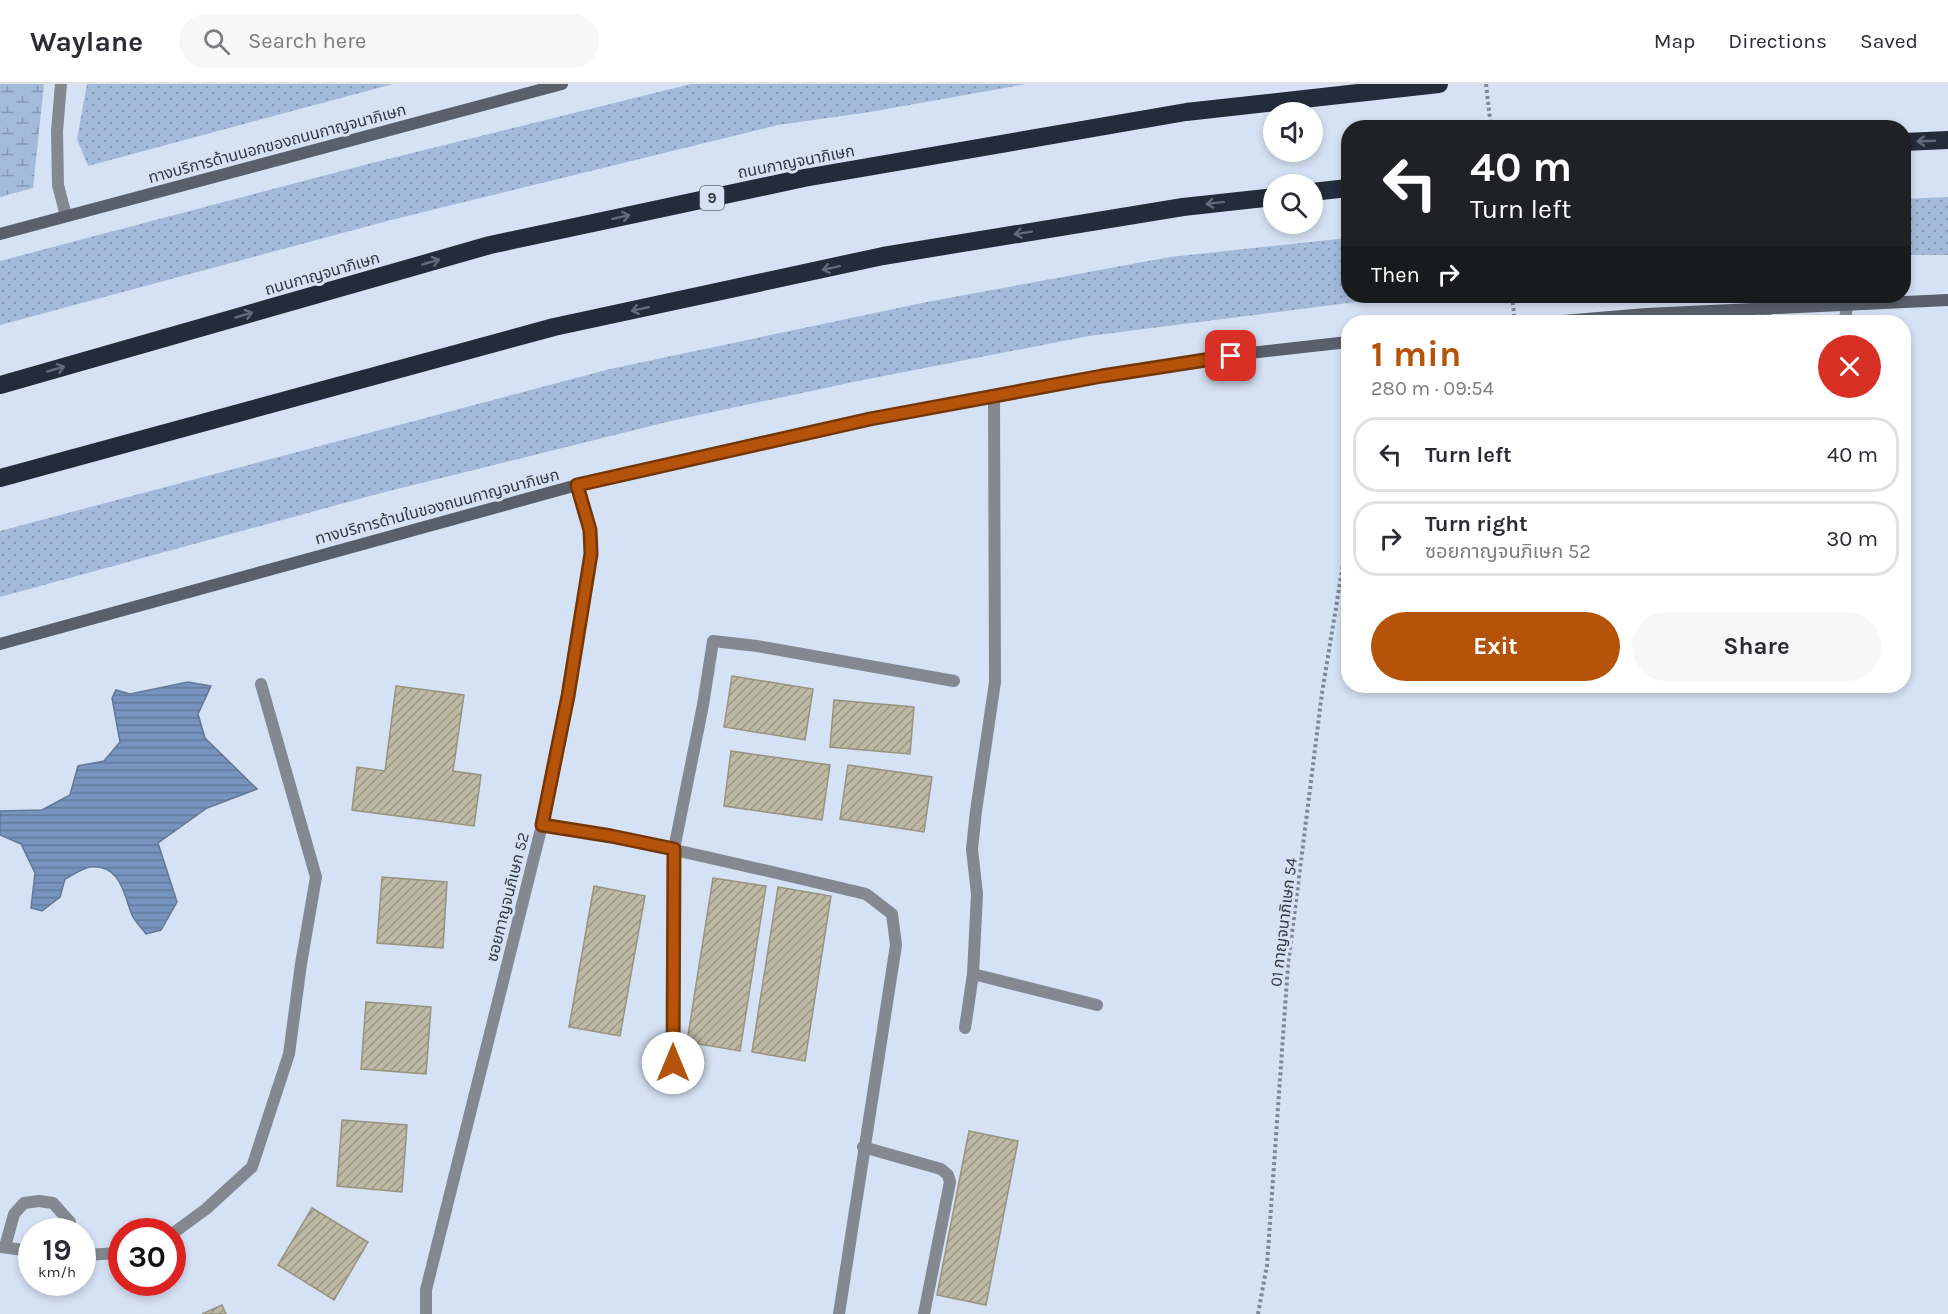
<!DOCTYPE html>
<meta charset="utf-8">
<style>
body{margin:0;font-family:Karla,"Noto Sans Thai",sans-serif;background:#f7f7f7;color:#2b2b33;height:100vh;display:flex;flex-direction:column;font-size:22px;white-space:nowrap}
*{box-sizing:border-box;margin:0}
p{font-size:20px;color:#7c7c81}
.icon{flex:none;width:33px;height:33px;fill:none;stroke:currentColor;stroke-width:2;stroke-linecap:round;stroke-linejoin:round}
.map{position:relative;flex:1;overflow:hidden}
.sheet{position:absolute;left:1341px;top:231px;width:570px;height:378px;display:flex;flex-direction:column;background:#fff;border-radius:24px;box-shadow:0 3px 9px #0003}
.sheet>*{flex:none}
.top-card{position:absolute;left:1341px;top:36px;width:570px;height:183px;border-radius:24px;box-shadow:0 3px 9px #0003;background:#202124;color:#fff;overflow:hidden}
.controls{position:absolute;left:1263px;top:18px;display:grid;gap:12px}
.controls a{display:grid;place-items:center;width:60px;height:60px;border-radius:50%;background:#fff;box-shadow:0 3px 9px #0003;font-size:30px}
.speed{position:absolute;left:18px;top:1134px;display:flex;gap:12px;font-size:30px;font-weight:700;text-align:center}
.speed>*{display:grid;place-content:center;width:78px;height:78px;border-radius:50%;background:#fff;box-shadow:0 3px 9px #0003;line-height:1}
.speed small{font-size:15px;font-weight:400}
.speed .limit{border:9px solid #d22;background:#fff;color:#111}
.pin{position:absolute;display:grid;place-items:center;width:51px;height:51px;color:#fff;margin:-26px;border-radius:12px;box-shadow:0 3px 9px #0006}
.me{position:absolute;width:66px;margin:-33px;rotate:0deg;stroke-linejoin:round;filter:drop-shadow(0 0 4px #0008)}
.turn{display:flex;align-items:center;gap:21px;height:126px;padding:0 30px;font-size:27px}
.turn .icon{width:78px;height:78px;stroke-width:2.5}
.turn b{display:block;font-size:42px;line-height:51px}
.then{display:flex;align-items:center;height:57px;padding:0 30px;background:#0003;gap:12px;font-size:22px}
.round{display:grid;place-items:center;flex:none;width:63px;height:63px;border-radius:32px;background:#f7f7f7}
.overview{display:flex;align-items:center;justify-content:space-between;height:102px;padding:0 30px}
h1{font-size:36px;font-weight:700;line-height:45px;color:#b45309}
.action{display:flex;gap:12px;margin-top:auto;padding:12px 30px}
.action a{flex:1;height:69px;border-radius:36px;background:#b45309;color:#fff;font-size:24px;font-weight:700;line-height:69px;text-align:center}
.action a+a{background:#f7f7f7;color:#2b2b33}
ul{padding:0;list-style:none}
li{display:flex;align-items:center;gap:18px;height:75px;margin:0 12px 9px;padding:0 18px;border:3px solid #e1e1e2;border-radius:24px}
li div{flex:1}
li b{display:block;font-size:22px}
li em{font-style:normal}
header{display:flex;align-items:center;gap:36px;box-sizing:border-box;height:84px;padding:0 30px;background:#fff;border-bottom:2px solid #e1e1e2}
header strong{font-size:28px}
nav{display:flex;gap:33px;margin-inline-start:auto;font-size:21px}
.search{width:420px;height:54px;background:#f7f7f7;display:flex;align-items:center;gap:15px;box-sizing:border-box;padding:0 21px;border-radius:33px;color:#7c7c81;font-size:22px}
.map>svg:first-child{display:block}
.grass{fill:url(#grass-dots)}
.wetland{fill:url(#wetland-marsh)}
.water{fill:url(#water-rules);stroke:#627898;stroke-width:1.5}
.building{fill:url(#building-hatch);stroke:#97937f;stroke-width:1.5}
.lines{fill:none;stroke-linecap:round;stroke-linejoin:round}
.path{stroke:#7e8794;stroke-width:4;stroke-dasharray:3 3;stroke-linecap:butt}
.service{stroke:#848991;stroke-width:12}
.minor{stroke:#848991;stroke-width:12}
.secondary{stroke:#59606b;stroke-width:12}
.motorway{stroke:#222c3a;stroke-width:18}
.oneway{stroke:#616b7b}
.route-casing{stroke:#753606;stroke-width:15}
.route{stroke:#b45309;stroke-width:10}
.labels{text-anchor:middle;stroke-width:6;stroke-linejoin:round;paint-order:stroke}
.shield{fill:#d5e1f4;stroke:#636a75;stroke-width:1.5}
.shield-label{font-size:15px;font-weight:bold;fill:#32373f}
.street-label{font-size:16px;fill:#32373f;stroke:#d5e1f4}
</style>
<header>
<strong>Waylane</strong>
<div class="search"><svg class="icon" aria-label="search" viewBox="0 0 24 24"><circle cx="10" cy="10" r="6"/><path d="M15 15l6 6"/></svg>Search here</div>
<nav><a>Map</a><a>Directions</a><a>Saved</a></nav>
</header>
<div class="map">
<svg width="1948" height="1230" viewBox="0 0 1948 1230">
<defs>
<pattern id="grass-dots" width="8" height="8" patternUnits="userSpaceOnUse" patternTransform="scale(1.5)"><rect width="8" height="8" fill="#a3bada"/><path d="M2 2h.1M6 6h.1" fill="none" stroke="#8598b2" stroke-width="1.8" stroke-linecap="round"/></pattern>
<pattern id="wetland-marsh" width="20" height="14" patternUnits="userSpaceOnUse" patternTransform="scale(1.5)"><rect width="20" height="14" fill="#a3bada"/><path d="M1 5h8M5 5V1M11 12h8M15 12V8" fill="none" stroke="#8598b2"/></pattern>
<pattern id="water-rules" width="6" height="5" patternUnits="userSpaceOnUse" patternTransform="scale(1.5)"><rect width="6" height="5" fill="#7794be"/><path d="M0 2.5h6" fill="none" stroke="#627a9c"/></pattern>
<pattern id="building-hatch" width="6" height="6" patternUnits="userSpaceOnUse" patternTransform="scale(1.5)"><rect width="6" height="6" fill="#bdb9a4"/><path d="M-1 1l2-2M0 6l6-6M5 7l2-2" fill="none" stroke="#9a9787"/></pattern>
</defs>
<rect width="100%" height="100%" fill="#d5e1f4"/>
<g class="grass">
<polygon points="87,0 393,0 88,82 77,55"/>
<polygon points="691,0 1026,0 870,28 778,41 391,136 0,241 0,177 372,79"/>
<polygon points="1948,113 1948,171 1904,171 1904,115"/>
<polygon points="1348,154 1348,212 1403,212 1089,252 858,297 671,337 381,409 0,513 0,447 610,285 927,218 1170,173"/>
</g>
<polygon class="wetland" points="0,0 44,0 33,104 0,113"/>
<path class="water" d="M188 598 211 602 198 630 205 654 257 705 207 724 158 759 177 818 161 846 146 850C142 844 135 838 132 831 124 811 121 780 90 783 82 784 72 792 65 795L60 813 42 827 31 824 35 789 21 760 0 751V727L42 726 70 711 78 682 104 677 120 658 112 614 116 606 130 610Z"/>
<g class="building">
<polygon points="732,592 813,605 805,656 724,643"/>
<polygon points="396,602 464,611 453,687 481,691 474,742 352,726 357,683 385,687"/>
<polygon points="834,616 914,623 910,670 830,663"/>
<polygon points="731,667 830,681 822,736 724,722"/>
<polygon points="848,681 932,693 924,748 840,735"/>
<polygon points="382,793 447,798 443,864 377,859"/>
<polygon points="713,794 766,802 740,967 687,958"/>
<polygon points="594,802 645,812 620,952 569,943"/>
<polygon points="778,803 831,812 805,977 752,968"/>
<polygon points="366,918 431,923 426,990 361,985"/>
<polygon points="342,1036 407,1041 402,1108 337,1102"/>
<polygon points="969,1047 1018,1057 986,1221 937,1211"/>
<polygon points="312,1124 368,1158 334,1216 278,1181"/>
<polygon points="222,1221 226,1230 202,1230"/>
</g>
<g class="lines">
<g class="path">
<polyline points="1486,0 1491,44"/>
<polyline points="1512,212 1515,238"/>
<polyline points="1258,1230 1267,1181 1288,881 1322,609 1348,450"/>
</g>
<polyline class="service" points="5,1163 14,1130 24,1119 39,1117 53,1119 70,1138 69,1148"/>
<g class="minor">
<polyline points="61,0 57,47 58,101 66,132"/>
<polyline points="1764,238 1767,223"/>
<polyline points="1844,238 1848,220"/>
<path d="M542 741C651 758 758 785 866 810L892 830 896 861 839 1230"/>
<polyline points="973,890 1097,921"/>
<polyline points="965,944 973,890 977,810 972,765 976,727 995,598 994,313"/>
<polyline points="673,979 674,765 703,621 713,557 757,562 954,597"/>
<polyline points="863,1063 941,1085 948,1091 950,1098 924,1230"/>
<polyline points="172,1150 206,1125 252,1083 289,970 301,880 316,793 261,600"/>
<polyline points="0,1163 32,1167"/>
<polyline points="82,1171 122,1169"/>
<polyline points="426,1230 426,1206 542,741 568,612 591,470 590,446 577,401"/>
</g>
<g class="secondary">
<polyline points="0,150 562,0"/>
<polyline points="1551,238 1646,230 1948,216"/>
<polyline points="0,560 577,401 767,357 870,335 1102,292 1231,271 1348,258"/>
</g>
<g class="motorway">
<polyline points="1904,58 1948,56"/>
<polyline points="1312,108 1348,104"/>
<polyline points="0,301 490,161 804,94 1186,28 1439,0"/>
<polyline points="0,394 554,243 883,172 1183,123 1274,113"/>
</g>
</g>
<defs><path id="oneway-shaft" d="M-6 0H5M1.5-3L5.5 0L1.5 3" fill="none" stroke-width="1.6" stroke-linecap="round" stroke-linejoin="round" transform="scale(1.5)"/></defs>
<g class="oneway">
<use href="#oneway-shaft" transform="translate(1926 57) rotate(178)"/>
<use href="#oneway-shaft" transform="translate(1215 119) rotate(173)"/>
<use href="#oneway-shaft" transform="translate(621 133) rotate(-12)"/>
<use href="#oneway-shaft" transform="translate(1023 149) rotate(171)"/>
<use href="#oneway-shaft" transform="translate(431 178) rotate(-16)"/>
<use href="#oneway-shaft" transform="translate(831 184) rotate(168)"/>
<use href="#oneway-shaft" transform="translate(640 225) rotate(168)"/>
<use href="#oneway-shaft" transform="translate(244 231) rotate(-16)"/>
<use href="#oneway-shaft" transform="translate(56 285) rotate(-16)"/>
</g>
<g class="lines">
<defs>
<polyline id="route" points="673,979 674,765 611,752 542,741 568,612 591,470 590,446 577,401 870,335 1102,292 1231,272"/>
</defs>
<use href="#route" class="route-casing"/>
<use href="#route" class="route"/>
</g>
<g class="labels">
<rect class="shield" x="700" y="102" width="24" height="24" rx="4.5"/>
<g class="shield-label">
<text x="712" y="119">9</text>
</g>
<g class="street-label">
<text transform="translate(277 59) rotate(-15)" y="6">ทางบริการด้านนอกของถนนกาญจนาภิเษก</text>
<text transform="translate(796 77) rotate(-11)" y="6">ถนนกาญจนาภิเษก</text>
<text transform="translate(322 189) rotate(-16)" y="6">ถนนกาญจนาภิเษก</text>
<text transform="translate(437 422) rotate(-15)" y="6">ทางบริการด้านในของถนนกาญจนาภิเษก</text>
<text transform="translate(507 813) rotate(-76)" y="6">ซอยกาญจนภิเษก 52</text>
<text transform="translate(1283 838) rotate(-83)" y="6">01 กาญจนาภิเษก 54</text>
</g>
</g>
</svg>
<div class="controls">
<a><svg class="icon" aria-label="sound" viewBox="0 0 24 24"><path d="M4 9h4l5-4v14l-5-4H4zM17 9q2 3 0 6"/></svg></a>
<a><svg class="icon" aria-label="search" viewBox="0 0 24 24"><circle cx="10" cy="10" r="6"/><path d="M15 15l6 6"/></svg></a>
</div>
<div class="speed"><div>19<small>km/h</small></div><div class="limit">30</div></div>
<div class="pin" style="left:1231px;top:272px;background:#d93025"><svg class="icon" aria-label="arrive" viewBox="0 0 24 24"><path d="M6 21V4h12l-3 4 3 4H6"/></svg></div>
<svg class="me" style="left:673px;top:979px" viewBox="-20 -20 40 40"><circle r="19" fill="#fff"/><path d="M0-13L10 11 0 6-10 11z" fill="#b45309"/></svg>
<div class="top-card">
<div class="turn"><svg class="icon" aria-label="left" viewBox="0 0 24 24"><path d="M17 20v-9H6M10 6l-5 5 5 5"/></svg><div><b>40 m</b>Turn left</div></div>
<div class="then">Then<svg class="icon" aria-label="right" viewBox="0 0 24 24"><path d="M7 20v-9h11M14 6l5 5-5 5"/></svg></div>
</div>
<section class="sheet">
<div class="overview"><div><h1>1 min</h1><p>280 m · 09:54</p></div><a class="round" style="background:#d93025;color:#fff"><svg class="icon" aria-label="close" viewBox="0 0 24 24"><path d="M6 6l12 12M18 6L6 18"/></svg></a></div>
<ul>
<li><svg class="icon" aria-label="left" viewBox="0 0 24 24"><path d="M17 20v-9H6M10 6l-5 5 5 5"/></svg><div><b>Turn left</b></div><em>40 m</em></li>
<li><svg class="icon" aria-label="right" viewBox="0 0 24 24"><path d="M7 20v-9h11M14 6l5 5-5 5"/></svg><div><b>Turn right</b><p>ซอยกาญจนภิเษก 52</p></div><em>30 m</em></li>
</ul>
<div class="action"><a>Exit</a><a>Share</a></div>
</section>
</div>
